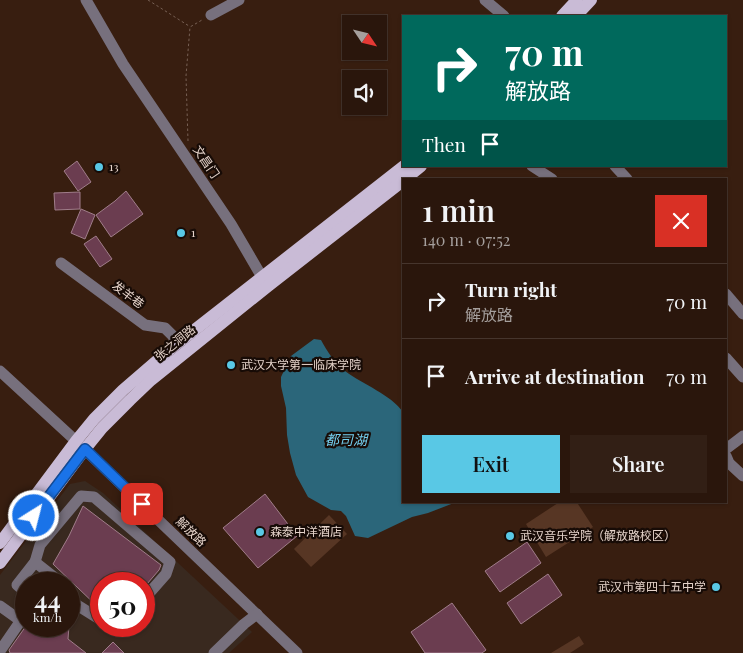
<!DOCTYPE html>
<meta charset="utf-8">
<style>
body{margin:0;font-family:"Playfair Display","Noto Sans SC",serif;background:#321f15;color:#f1f3f6;height:100vh;display:flex;flex-direction:column;font-size:19px;white-space:nowrap}
*{box-sizing:border-box;margin:0}
p{font-size:16px;color:#a59f9d}
.icon{flex:none;width:28px;height:28px;fill:none;stroke:currentColor;stroke-width:2;stroke-linecap:round;stroke-linejoin:round}
.map{position:relative;flex:1;overflow:hidden}
.sheet{position:absolute;left:402px;top:178px;width:325px;height:325px;display:flex;flex-direction:column;background:#2a160c;border-radius:0px;box-shadow:0 1px 4px #0004,0 0 0 1px #46352d}
.sheet>*{flex:none}
.top-card{position:absolute;left:402px;top:15px;width:325px;height:152px;border-radius:0px;box-shadow:0 1px 4px #0004,0 0 0 1px #46352d;background:#00695c;color:#fff;overflow:hidden}
.needle{width:32px;rotate:125deg}
.tools{position:absolute;left:342px;top:15px;display:grid;gap:10px}
.tools a{display:grid;place-items:center;width:45px;height:45px;border-radius:0px;background:#2a160c;box-shadow:0 1px 4px #0004,0 0 0 1px #46352d;font-size:25px}
.speed{position:absolute;left:15px;top:572px;display:flex;gap:10px;font-size:25px;font-weight:700;text-align:center}
.speed>*{display:grid;place-content:center;width:65px;height:65px;border-radius:50%;background:#2a160c;box-shadow:0 1px 4px #0004,0 0 0 1px #46352d;line-height:1}
.speed small{font-size:12px;font-weight:400}
.speed .limit{border:8px solid #d22;background:#fff;color:#111}
.pin{position:absolute;display:grid;place-items:center;width:42px;height:42px;color:#fff;margin:-21px;border-radius:10px;box-shadow:0 2px 8px #0006}
.me{position:absolute;width:55px;margin:-28px;rotate:36deg;stroke-linejoin:round;filter:drop-shadow(0 0 4px #0008)}
.turn{display:flex;align-items:center;gap:18px;height:105px;padding:0 20px;font-size:22px}
.turn .icon{width:65px;height:65px;stroke-width:2.5}
.turn b{display:block;font-size:35px;line-height:42px}
.then{display:flex;align-items:center;height:48px;padding:0 20px;background:#0003;gap:10px;font-size:19px}
.round{display:grid;place-items:center;flex:none;width:52px;height:52px;border-radius:0px;background:#321f15}
.summary{display:flex;align-items:center;justify-content:space-between;height:85px;padding:0 20px}
h1{font-size:30px;font-weight:600;line-height:38px}
.cta{display:flex;gap:10px;margin-top:auto;padding:10px 20px}
.cta a{flex:1;height:58px;border-radius:0px;background:#59c8e5;color:#111;font-size:20px;font-weight:600;line-height:58px;text-align:center}
.cta a+a{background:#321f15;color:#f1f3f6}
ul{padding:0;list-style:none}
li{display:flex;align-items:center;gap:15px;height:75px;padding:0 20px;border-top:1px solid #46352d}
li div{flex:1}
li b{display:block;font-size:19px}
li em{font-style:normal}
.map>svg:first-child{display:block}
.medical{fill:#39291f;fill-rule:evenodd}
.green{fill:#573624}
.water{fill:#2b667a}
.building{fill:#6b3d50;stroke:#a07d8a}
.lines{fill:none;stroke-linecap:round;stroke-linejoin:round}
.path{stroke:#776054;stroke-width:1;stroke-dasharray:2.5 2.5;stroke-linecap:butt}
.minor{stroke:#77707d;stroke-width:11}
.major{stroke:#c9bbd6;stroke-width:12}
.route-casing{stroke:#114b97;stroke-width:12}
.route{stroke:#1a73e8;stroke-width:9}
.poi-dot{fill:#59c8e5;stroke:#170b06;stroke-width:2}
.labels{text-anchor:middle;stroke-width:4.5;stroke-linejoin:round;paint-order:stroke}
.street-label{font-size:12px;fill:#e6d4cb;stroke:#170b06}
.poi-label{font-size:12px;fill:#e6d4cb;stroke:#170b06;text-anchor:start}
.water-label{font-size:14px;font-style:italic;fill:#74cfef;stroke:#170b06}
</style>
<div class="map">
<svg width="743" height="653" viewBox="0 0 743 653">
<rect width="100%" height="100%" fill="#381e10"/>
<path class="medical" d="M85 481 103 493 252 632 229 653H0V575L70 484ZM26 584H69V626H26ZM101 584H144V626H101Z"/>
<g class="green">
<polygon points="561,501 576,501 593,527 546,557 526,524"/>
<polygon points="329,515 347,534 311,567 294,549"/>
<polygon points="579,636 584,644 570,653 551,653"/>
</g>
<path class="water" d="M314 339 321 340C327 351 335 364 345 371 365 386 389 393 404 413V501H459L428 513 412 517 368 538 355 536 346 516 341 511 331 510 308 497 296 475 290 453 287 435 286 408 281 386V377L291 356Z"/>
<g class="building">
<polygon points="77,161 91,182 78,191 64,171"/>
<polygon points="126,191 143,214 111,237 96,215 115,201"/>
<polygon points="80,192 80,209 55,210 54,193"/>
<polygon points="81,209 95,215 85,239 71,233"/>
<polygon points="96,236 112,259 100,267 84,244"/>
<polygon points="265,494 297,536 258,568 223,528"/>
<polygon points="83,506 161,565 159,570 147,584 101,584 101,610 53,564 69,536"/>
<polygon points="527,542 541,563 500,592 485,571"/>
<polygon points="548,574 562,595 521,624 507,603"/>
<polygon points="452,603 486,650 482,653 425,653 411,632"/>
<polygon points="26,626 69,626 68,639 86,653 10,653 9,650"/>
<polygon points="113,642 124,653 102,653"/>
</g>
<g class="lines">
<g class="path">
<polyline points="148,0 189,26"/>
<polyline points="188,141 186,76 190,27 202,20"/>
</g>
<g class="minor">
<polyline points="86,0 123,64 231,224 262,277"/>
<polyline points="485,0 504,16"/>
<polyline points="211,15 239,0"/>
<polyline points="532,166 552,179"/>
<polyline points="615,166 627,179"/>
<polyline points="61,263 145,325 165,328 174,337 174,346"/>
<polyline points="726,294 743,314"/>
<polyline points="726,358 743,377"/>
<polyline points="0,371 76,441 297,653"/>
<polyline points="726,449 743,436"/>
<polyline points="726,456 729,463 743,476"/>
<polyline points="35,562 40,545 81,496 94,497 170,562 166,574 144,599"/>
<polyline points="26,593 17,585 35,562 59,581 59,584"/>
<polyline points="69,600 101,620"/>
<polyline points="0,606 21,621"/>
<polyline points="111,626 113,626"/>
<polyline points="0,651 26,613"/>
<polyline points="214,653 244,624 257,614"/>
</g>
<g class="major">
<polyline points="562,16 577,0"/>
<polyline points="576,16 591,0"/>
<polyline points="405,179 421,166"/>
<polyline points="0,543 76,441 94,419 123,390 174,346 404,166"/>
<polyline points="0,563 85,449 102,428 130,400 151,380 268,286 404,180"/>
</g>
</g>
<g class="lines">
<defs>
<polyline id="route" points="34,516 85,449 142,504"/>
</defs>
<use href="#route" class="route-casing"/>
<use href="#route" class="route"/>
</g>
<g class="poi-dot">
<circle cx="99" cy="167" r="5"/>
<circle cx="181" cy="233" r="5"/>
<circle cx="231" cy="365" r="5"/>
<circle cx="260" cy="532" r="5"/>
<circle cx="510" cy="536" r="5"/>
<circle cx="716" cy="587" r="5"/>
</g>
<g class="labels">
<g class="street-label">
<text transform="translate(206 162) rotate(56)" y="4">文昌门</text>
<text transform="translate(128 295) rotate(37)" y="4">发羊巷</text>
<text transform="translate(175 343) rotate(-39)" y="4">张之洞路</text>
<text transform="translate(191 532) rotate(44)" y="4">解放路</text>
</g>
<g class="poi-label">
<text x="109" y="171">13</text>
<text x="191" y="237">1</text>
<text x="241" y="369">武汉大学第一临床学院</text>
<text x="270" y="536">森泰中洋酒店</text>
<text x="520" y="540">武汉音乐学院（解放路校区）</text>
<text x="706" y="591" text-anchor="end">武汉市第四十五中学</text>
</g>
<g class="water-label">
<text x="346" y="445">都司湖</text>
</g>
</g>
</svg>
<div class="tools">
<a><svg class="needle" viewBox="-14 -14 28 28"><path d="M0-13l5 13h-10z" fill="#e53935"/><path d="M0 13l5-13h-10z" fill="#a59f9d"/></svg></a>
<a><svg class="icon" aria-label="sound" viewBox="0 0 24 24"><path d="M4 9h4l5-4v14l-5-4H4zM17 9q2 3 0 6"/></svg></a>
</div>
<div class="speed"><div>44<small>km/h</small></div><div class="limit">50</div></div>
<div class="pin" style="left:142px;top:504px;background:#d93025"><svg class="icon" aria-label="arrive" viewBox="0 0 24 24"><path d="M6 21V4h12l-3 4 3 4H6"/></svg></div>
<svg class="me" style="left:34px;top:516px" viewBox="-20 -20 40 40"><circle r="17" fill="#1a73e8" stroke="#fff" stroke-width="3"/><path d="M0-11L8 9 0 5-8 9z" fill="#fff"/></svg>
<div class="top-card">
<div class="turn"><svg class="icon" aria-label="right" viewBox="0 0 24 24"><path d="M7 20v-9h11M14 6l5 5-5 5"/></svg><div><b>70 m</b>解放路</div></div>
<div class="then">Then<svg class="icon" aria-label="arrive" viewBox="0 0 24 24"><path d="M6 21V4h12l-3 4 3 4H6"/></svg></div>
</div>
<section class="sheet">
<div class="summary"><div><h1>1 min</h1><p>140 m · 07:52</p></div><a class="round" style="background:#d93025;color:#fff"><svg class="icon" aria-label="close" viewBox="0 0 24 24"><path d="M6 6l12 12M18 6L6 18"/></svg></a></div>
<ul>
<li><svg class="icon" aria-label="right" viewBox="0 0 24 24"><path d="M7 20v-9h11M14 6l5 5-5 5"/></svg><div><b>Turn right</b><p>解放路</p></div><em>70 m</em></li>
<li><svg class="icon" aria-label="arrive" viewBox="0 0 24 24"><path d="M6 21V4h12l-3 4 3 4H6"/></svg><div><b>Arrive at destination</b></div><em>70 m</em></li>
</ul>
<div class="cta"><a>Exit</a><a>Share</a></div>
</section>
</div>
